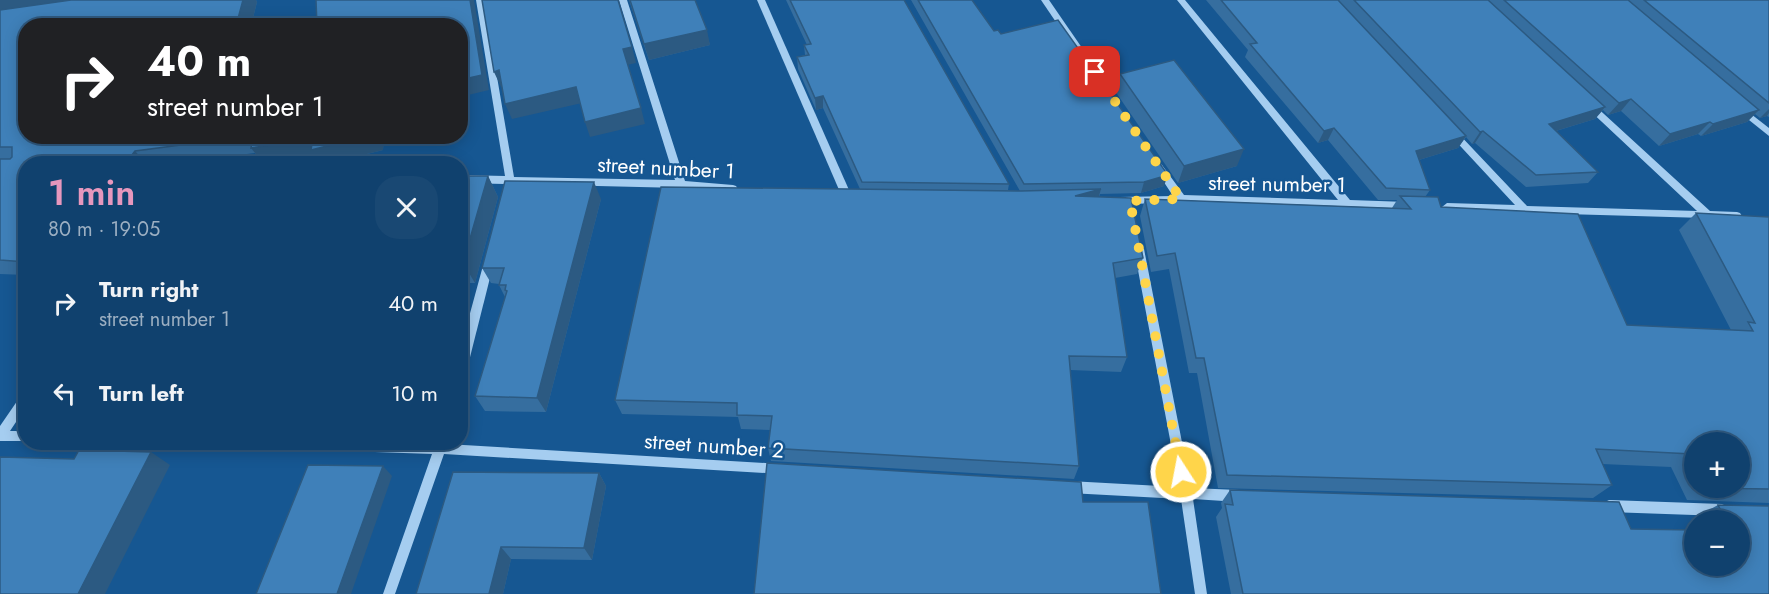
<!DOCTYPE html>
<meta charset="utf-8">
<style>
body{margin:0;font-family:Jost,sans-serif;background:#194873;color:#f1f3f6;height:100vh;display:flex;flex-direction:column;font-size:22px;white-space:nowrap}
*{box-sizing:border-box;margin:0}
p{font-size:20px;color:#9cafc2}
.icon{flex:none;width:33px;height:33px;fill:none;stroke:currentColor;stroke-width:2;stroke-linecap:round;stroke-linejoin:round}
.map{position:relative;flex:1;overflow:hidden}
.side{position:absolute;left:18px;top:156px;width:450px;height:294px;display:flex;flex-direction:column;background:#10416e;border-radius:24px;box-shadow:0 3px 15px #0003,0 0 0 2px #305a81}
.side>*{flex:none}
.banner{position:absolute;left:18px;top:18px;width:450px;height:126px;border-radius:24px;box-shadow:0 3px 15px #0003,0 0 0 2px #305a81;background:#202124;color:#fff;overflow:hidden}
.buttons{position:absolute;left:1684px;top:432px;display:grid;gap:12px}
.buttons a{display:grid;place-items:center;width:66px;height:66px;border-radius:50%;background:#10416e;box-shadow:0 3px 15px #0003,0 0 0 2px #305a81;font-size:30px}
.pin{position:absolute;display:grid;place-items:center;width:51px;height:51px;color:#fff;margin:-26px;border-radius:12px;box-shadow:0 3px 9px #0006}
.me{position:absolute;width:66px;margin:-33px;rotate:349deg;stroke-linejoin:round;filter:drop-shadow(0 0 4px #0008)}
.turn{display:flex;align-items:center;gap:21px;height:126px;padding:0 30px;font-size:27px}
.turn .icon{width:78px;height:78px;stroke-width:2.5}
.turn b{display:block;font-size:42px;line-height:51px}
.round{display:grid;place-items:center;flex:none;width:63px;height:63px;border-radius:24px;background:#194873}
.head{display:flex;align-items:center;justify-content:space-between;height:102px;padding:0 30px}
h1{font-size:36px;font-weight:600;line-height:45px;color:#e797bd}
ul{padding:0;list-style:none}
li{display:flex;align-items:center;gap:18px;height:90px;padding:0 30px}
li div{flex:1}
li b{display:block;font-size:22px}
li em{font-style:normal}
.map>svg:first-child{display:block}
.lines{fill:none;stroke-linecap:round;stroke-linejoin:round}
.minor{fill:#a5cdf0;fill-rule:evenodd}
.wall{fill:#366e9f;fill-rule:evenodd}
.shaded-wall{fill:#2c5a82}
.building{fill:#3f80b9;stroke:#2c5a82;stroke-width:1.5}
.route{stroke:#ffd54a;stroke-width:10;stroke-dasharray:0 18}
.labels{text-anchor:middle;stroke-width:5;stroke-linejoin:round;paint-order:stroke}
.street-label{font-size:21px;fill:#fff;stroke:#165792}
</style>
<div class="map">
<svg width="1769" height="594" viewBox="0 0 1769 594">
<rect width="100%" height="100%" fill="#165792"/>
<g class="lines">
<g class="minor">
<polygon points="476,0 484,0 514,177 675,180 619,0 627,0 685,181 733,185 736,186 738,189 736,192 681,188 514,184 512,189 506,189 505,184 460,183 460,175 505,176"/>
<polygon points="757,0 765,0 853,199 851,202 848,203 843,199"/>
<polygon points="1041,0 1049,0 1091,61 1091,65 1085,65"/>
<polygon points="1177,0 1185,0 1350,200 1407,202 1412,206 1410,209 1181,203 1117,204 1115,201 1117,198 1120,197 1173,196 1154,167 1159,163 1162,165 1184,195 1338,200"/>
<polygon points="1589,102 1592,103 1710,211 1737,212 1740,213 1742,216 1740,219 1530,213 1526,215 1522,213 1444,210 1442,207 1447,203 1515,205 1450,135 1448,133 1453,130 1456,131 1527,206 1697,211 1586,107 1584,105"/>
<polygon points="1742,107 1769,128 1769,136 1739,112 1737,110 1739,108"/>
<polygon points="1139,245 1144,249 1191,488 1239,490 1243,492 1245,496 1243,500 1239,502 1193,499 1207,594 1195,594 1181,499 1069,493 1065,491 1063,487 1065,483 1069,481 1179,487 1134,249"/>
<polygon points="489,258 493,259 494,262 466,373 464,376 460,378 460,350 484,262 485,259"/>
<polygon points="26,392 26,407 10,431 26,431 26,441 0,441 0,426 22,394"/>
<polygon points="227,442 448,442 447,444 781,464 785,465 787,469 785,473 781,474 444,454 395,594 383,594 432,454 233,447 229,446"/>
<polygon points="1609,500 1722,504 1726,506 1728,510 1726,514 1722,516 1609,512 1605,510 1603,506 1605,502"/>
</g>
</g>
<g class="wall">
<polygon points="0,0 256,0 257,2 251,26 26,26 26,136 384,136 383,150 327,164 321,164 315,154 263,163 255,153 166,164 26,164 26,275 0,274"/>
<polygon points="629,0 695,0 710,45 649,60"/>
<polygon points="786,0 904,0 1009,184 1008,190 1020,191 911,0 972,0 994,31 1001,34 1164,186 1141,193 1100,194 1099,197 1143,258 1137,274 1115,278 1127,357 1121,372 1070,370 1079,466 1074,479 771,461 768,448 770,430 741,429 738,417 622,414 615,400 860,189 823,108 816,110 798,69 797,57 805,55 804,45 807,45"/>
<path d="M1206 0H1769V117L1767 116 1760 118 1755 114 1747 122 1701 136 1698 134 1659 146 1621 111 1608 115 1603 110 1595 119 1556 131 1598 172 1588 183 1526 187 1475 143 1472 144 1466 137 1458 148 1419 160 1430 190 1425 197 1627 325 1731 330 1679 230 1696 213 1769 217V503L1687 500 1671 467 1602 464 1612 485 1593 498 1218 488 1197 373H1189L1169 269 1151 272 1140 216 1145 199 1392 208 1397 200H1378L1328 140 1318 143 1245 57 1248 50ZM1695 442 1740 488H1695Z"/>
<polygon points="1120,74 1237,166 1178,183 1115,91"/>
<polygon points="460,176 488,176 498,197 475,283 460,283"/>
<polygon points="601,199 546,412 485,411 475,396 505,297 499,285 499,284 491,283 482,268"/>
<polygon points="599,473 606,486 592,560 511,559 503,594 416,594"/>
<polygon points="1230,490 1619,502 1631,529 1695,530 1695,566 1740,566 1740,520 1697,520 1696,517 1718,505 1769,506 1769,594 1231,594 1216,517 1222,508 1221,503"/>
</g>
<g class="shaded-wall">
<polygon points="0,0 122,0 0,18"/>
<polygon points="243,0 256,0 257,2 251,26 236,26"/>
<polygon points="470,0 474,0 489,90 460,97 460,80"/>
<polygon points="707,30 710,45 649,60 644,44"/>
<polygon points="632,47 636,63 627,65 623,49"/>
<polygon points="499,70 506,86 501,87 494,72"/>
<polygon points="576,87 582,103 512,119 505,104"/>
<polygon points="823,96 823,108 816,110 815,98"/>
<polygon points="1631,99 1621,111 1608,115 1619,103"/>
<polygon points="1605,107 1595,119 1539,136 1549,124"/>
<polygon points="641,108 645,124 590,137 585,122"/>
<polygon points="1769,109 1769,113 1767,116 1760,118"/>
<polygon points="1759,110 1747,122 1701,136 1713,124"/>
<polygon points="1710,122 1698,134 1659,146 1670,134"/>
<polygon points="1334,128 1328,140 1318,143 1324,131"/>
<polygon points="1483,131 1475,143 1472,144 1480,132"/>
<polygon points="384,136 383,150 327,164 321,164 315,154 263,163 251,148 313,138"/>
<polygon points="1466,136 1458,148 1409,163 1416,151"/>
<polygon points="1244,149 1237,166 1178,183 1184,166"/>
<polygon points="135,151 147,164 125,164"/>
<polygon points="1168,175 1164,186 1141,193 1144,182"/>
<polygon points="488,176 498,197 475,283 463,263"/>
<polygon points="594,182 601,199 546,412 537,398"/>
<polygon points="1101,189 1096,206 1075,196"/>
<polygon points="151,452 170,465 105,594 78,594"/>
<polygon points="383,466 392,476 351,594 337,594"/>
<polygon points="599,473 606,486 592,560 584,548"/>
<polygon points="501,547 511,559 503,594 489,594"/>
</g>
<g class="building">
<polygon points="71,0 243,0 236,26 26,26 26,136 250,136 135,151 125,164 26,164 26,262 0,260 0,159 10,159 12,157 12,147 0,147 0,10"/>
<polygon points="316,0 470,0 482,75 460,80 460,26 317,26"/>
<polygon points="482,0 618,0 632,47 623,49 641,108 585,122 576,87 505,104 499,70 494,72"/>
<polygon points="630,0 695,0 707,30 644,44"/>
<polygon points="790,0 904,0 1009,184 862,182 823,96 815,98 797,57 809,55 804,45 811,44"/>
<polygon points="918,0 972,0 994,31 998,30 1001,34 1058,20 1168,175 1144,182 1024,184"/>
<polygon points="1221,0 1338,0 1466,136 1416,151 1430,190 1386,188 1334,128 1324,131 1250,44 1257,43"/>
<polygon points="1354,0 1488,0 1605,107 1549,124 1598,172 1536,175 1483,131 1480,132"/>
<polygon points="1504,0 1628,0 1759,110 1713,124 1710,122 1670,134 1631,99 1619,103"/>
<polygon points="1644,0 1769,0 1769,103"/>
<polygon points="1174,60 1244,149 1184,166 1120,74"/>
<polygon points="253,136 367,136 311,150 313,138 251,148"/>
<polygon points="460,176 488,176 463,263 460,263"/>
<polygon points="505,181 594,182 537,398 475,396 507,291 505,290 506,285 499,285 504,268 482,268"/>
<polygon points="661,187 1021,191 1101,189 1075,196 1131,198 1143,258 1113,263 1127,357 1069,356 1079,466 768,448 772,416 737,415 737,403 615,400"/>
<polygon points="1400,196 1438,197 1441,207 1578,214 1627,325 1753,331 1748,322 1755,323 1696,213 1769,217 1769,489 1709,488 1740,488 1740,442 1695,442 1695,460 1692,454 1596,449 1612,485 1227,475 1204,358 1196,358 1175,253 1157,256 1145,199 1411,209"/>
<polygon points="79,450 151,452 78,594 0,594 0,457 74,459"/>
<polygon points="767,463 1081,482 1083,502 1148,502 1161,594 754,594"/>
<polygon points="308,465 383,466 337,594 256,594"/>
<polygon points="453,472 599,473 584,548 501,547 489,594 416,594"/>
<polygon points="1230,490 1619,502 1631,529 1695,530 1695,566 1740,566 1740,520 1726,520 1718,505 1769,506 1769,594 1243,594 1225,504 1233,505"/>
</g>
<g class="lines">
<polyline class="route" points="1095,72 1181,199 1130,201 1181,472"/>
</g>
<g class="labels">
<g class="street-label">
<text transform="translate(666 168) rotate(3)" y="7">street number 1</text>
<text transform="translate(1277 184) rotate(1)" y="7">street number 1</text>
<text transform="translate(714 446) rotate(4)" y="7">street number 2</text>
</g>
</g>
</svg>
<div class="buttons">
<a>+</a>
<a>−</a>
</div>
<div class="pin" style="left:1095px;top:72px;background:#d93025"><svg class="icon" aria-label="arrive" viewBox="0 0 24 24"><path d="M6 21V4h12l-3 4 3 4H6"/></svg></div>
<svg class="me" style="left:1181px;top:472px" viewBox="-20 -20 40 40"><circle r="17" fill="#ffd54a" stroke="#fff" stroke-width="3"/><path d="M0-11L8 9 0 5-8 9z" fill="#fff"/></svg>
<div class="banner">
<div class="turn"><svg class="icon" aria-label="right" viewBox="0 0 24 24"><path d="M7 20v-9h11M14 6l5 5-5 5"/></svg><div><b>40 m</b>street number 1</div></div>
</div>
<section class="side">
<div class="head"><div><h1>1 min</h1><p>80 m · 19:05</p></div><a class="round"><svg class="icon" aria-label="close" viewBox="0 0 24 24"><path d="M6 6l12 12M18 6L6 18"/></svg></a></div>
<ul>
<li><svg class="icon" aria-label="right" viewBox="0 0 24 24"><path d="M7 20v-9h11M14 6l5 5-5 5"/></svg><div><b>Turn right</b><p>street number 1</p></div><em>40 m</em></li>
<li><svg class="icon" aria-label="left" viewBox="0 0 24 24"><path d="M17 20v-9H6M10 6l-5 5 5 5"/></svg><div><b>Turn left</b></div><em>10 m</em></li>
</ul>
</section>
</div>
